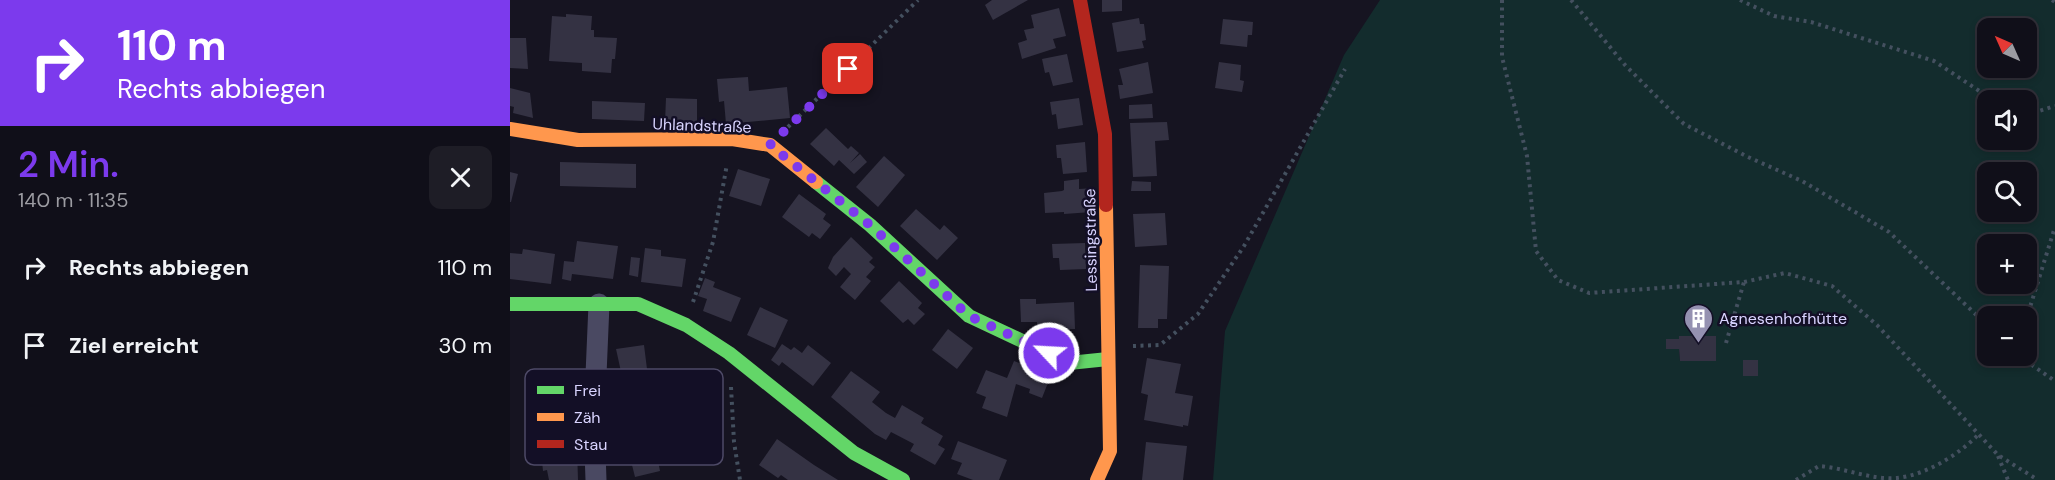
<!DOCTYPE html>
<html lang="de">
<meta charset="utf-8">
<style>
body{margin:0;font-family:"DM Sans",sans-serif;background:#1e1d26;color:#f1f3f6;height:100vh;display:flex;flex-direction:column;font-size:22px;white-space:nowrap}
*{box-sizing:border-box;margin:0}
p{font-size:20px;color:#9c9ca2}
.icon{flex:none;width:33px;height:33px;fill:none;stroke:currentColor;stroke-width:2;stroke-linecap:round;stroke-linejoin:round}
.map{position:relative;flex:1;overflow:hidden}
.details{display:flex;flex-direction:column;background:#100f19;width:510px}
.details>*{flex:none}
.banner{background:#7c3aed;color:#fff;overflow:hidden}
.needle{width:39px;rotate:315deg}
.buttons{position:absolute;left:1467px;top:18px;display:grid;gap:12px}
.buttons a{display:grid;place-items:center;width:60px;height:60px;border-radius:12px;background:#100f19;box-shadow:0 3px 9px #0003,0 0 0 2px #302f38;font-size:30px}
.pin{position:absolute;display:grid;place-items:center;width:51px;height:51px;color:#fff;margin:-26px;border-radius:12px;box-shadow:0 3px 9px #0006}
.me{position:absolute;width:66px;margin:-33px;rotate:295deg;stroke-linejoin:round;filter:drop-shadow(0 0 4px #0008)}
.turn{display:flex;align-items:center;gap:21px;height:126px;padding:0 18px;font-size:27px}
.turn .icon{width:78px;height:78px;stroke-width:2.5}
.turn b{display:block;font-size:42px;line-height:51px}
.round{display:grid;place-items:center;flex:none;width:63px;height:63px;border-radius:12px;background:#1e1d26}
.summary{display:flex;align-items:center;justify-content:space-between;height:102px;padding:0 18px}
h1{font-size:36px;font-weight:600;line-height:45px;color:#7c3aed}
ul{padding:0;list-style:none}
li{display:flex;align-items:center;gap:18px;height:78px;padding:0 18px}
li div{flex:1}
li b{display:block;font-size:22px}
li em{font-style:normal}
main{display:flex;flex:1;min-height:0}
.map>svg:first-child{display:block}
.green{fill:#132c2d;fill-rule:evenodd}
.building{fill:#343243}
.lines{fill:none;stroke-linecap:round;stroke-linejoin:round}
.path{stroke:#44505f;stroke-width:4;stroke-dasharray:3 4.5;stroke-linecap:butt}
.street{stroke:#4a4962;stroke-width:21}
.fast{stroke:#63d668;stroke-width:14}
.slow{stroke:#ff974d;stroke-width:14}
.jam{stroke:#b3261e;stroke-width:14}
.route{stroke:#7c3aed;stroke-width:10;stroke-dasharray:0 18}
.labels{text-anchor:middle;stroke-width:5;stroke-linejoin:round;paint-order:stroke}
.street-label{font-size:16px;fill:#d9d4ff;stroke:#130f26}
.poi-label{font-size:16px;fill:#d9d4ff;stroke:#130f26;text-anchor:start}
.key{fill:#130f26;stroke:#4e4a67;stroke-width:1.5}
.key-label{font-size:16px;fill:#d9d4ff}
</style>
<main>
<section class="details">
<div class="banner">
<div class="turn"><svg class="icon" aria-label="right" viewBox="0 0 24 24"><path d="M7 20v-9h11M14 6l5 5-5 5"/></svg><div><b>110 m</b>Rechts abbiegen</div></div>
</div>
<div class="summary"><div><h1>2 Min.</h1><p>140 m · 11:35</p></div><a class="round"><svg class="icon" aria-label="close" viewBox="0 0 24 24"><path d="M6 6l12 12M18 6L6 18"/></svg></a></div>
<ul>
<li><svg class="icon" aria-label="right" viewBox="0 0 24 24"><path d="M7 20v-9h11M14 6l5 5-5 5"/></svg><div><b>Rechts abbiegen</b></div><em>110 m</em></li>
<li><svg class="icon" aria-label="arrive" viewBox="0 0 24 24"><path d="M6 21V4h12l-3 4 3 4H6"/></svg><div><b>Ziel erreicht</b></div><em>30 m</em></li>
</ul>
</section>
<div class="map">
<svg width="1545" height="480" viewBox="0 0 1545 480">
<rect width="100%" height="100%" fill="#161421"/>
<path class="green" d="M870 0H1545V480H703L715 331 834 55ZM1478 28H1516V68H1478ZM1478 100H1516V140H1478ZM1478 172H1516V212H1478ZM1478 244H1516V284H1478ZM1478 316H1516V356H1478ZM1170 336H1205L1206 360 1170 361 1169 349 1156 348V340L1169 339Z"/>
<g class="building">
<polygon points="482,0 518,0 483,20 475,5"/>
<polygon points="592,0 612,0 612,11 592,12"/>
<polygon points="549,8 556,36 543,39 546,48 512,59 508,43 517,40 514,30 524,28 521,15"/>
<polygon points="56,14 82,16 81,30 84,30 84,37 107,38 105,59 102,59 101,73 72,71 72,63 39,61 42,16 56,17"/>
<polygon points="629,18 630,24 634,24 636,40 632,41 634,48 607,52 602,23"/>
<polygon points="713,19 743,22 742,35 738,35 737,47 710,44"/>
<polygon points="0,38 16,38 18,69 0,68"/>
<polygon points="557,54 563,82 543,86 539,72 535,73 532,59"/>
<polygon points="638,62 643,93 610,99 608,85 613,85 609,69"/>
<polygon points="709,62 731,65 730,80 734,81 732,92 705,88"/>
<polygon points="238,77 239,91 277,87 280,118 216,124 214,101 209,102 207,79"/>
<polygon points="0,88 20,93 23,118 3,113 4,107 0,106"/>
<polygon points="156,98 187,99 187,123 155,122"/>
<polygon points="569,98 573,125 548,129 546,114 542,115 540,102"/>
<polygon points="82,101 135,103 134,121 82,119"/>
<polygon points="642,104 643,118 619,119 619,105"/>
<polygon points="657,122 659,140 645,141 647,176 623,177 620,123"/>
<polygon points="316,128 338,149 341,146 349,153 340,163 350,154 357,162 344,174 329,160 324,166 300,144"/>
<polygon points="575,142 577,172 553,174 551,158 547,158 546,145"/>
<polygon points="374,156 395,175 368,207 346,187"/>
<polygon points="50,162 126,164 126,188 50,186"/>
<polygon points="228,169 260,179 251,206 219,196"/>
<polygon points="0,172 8,174 1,202 0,202"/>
<polygon points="569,179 569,189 585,188 582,212 554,214 554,212 535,213 534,193 552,191 554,190 554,181"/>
<polygon points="622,181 641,182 641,191 621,191"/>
<polygon points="289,194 316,214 313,219 321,225 310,239 302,233 299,237 272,217"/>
<polygon points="406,209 430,230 434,225 448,238 427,260 390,226"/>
<polygon points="655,213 657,245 625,247 623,214"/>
<polygon points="341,237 363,258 359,262 365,267 356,277 361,281 345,300 330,287 341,274 334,267 326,276 318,268 323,257"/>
<polygon points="67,241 108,246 103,279 62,274 61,281 52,279 54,261 64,262"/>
<polygon points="575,243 576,269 550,270 549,258 543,258 542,244"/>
<polygon points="135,248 151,250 151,256 176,259 172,287 131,282"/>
<polygon points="13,249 45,254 41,284 0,279 0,253 12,254"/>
<polygon points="121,257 130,258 128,277 119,275"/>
<polygon points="630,265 659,266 657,319 648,319 648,328 628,328"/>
<polygon points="195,278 205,282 203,287 231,298 221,322 193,311 197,299 188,296"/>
<polygon points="389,281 412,303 408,308 415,314 404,325 398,319 393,323 370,301"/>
<polygon points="510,299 526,299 526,304 564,302 565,329 537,330 537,328 527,328 527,322 511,322"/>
<polygon points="250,307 278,320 265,348 237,335"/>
<polygon points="438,329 463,348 447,369 422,350"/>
<polygon points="1169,336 1206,336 1206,361 1170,361 1169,349 1156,349 1156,339 1169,339"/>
<polygon points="272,344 281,350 284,347 292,353 298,345 321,363 303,386 272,362 269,366 261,360"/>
<polygon points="134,345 138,377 113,381 106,349"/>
<polygon points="637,358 671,364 665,393 683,396 678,426 673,425 673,427 634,420 638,395 631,393"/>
<rect x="1233" y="360" width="15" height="16"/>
<polygon points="504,361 541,375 532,398 519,393 520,389 506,384 497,417 472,408 476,397 466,393 476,370 497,378"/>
<polygon points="341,371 370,392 362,402 376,413 385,418 392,405 414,418 411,423 433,436 428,445 435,449 425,465 400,451 404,444 381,432 376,440 365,434 321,397"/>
<polygon points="143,439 146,452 148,452 149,456 147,456 150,471 125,477 117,445"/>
<polygon points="267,439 304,465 328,480 278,480 271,475 268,478 249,465"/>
<polygon points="448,441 497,460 489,480 463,480 447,474 452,463 441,459"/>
<polygon points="636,442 677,446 673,480 632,480"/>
<polygon points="67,448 68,480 39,480 37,470 33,471 31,451"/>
</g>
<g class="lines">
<g class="path">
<polyline points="992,0 992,57 1017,156 1026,251 1048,280 1079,293 1234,282 1275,273 1322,286 1367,325 1488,455 1528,480"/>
<polyline points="1061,0 1115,65 1174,124 1238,157 1292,181 1379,232 1478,326"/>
<polyline points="1230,0 1264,16 1301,22 1424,61 1483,100"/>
<polyline points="1542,0 1545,2"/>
<polyline points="1516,115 1545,106"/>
<polyline points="278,127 408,0"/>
<polyline points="183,302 203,242 217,164"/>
<polyline points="1516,320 1545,227"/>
<polyline points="1216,343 1234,282"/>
<polyline points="623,346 650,345 688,314 734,246 835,69"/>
<polyline points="1509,356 1545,381"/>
<polyline points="221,387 224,442 230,480"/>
<polyline points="1488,456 1498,480"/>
<path d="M1286 480 1309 466C1335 468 1361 480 1387 478 1416 475 1448 455 1468 435"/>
</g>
<polyline class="street" points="86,480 84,422 89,304"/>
<g class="fast">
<polyline points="306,182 360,225 459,316 559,363 598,359"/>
<polyline points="0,304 128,304 176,325 219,353 344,453 393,480"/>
</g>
<g class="slow">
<polyline points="0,129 68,140 222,139 260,145 306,182"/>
<polyline points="587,480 600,451 596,205"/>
</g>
<polyline class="jam" points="570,0 595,134 596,205"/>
</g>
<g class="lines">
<polyline class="route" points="338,69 260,145 360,225 459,316 539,353"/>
</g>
<defs>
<symbol id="building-pin" viewBox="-11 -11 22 30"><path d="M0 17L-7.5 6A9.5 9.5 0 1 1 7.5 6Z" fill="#9591b1" stroke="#130f26"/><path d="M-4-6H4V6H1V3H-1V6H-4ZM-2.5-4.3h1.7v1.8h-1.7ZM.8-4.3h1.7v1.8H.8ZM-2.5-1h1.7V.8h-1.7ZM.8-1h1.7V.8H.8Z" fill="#fff"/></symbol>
</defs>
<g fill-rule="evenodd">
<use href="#building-pin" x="1172" y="302" width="33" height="45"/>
</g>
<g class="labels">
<g class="street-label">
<text transform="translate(192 125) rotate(2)" y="6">Uhlandstraße</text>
<text transform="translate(580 240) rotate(-91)" y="6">Lessingstraße</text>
</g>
<g class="poi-label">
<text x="1209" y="324">Agnesenhofhütte</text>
</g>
</g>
<rect x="15" y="369" width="198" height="96" rx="9" class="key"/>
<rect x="27" y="386" width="27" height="8" fill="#63d668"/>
<rect x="27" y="413" width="27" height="8" fill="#ff974d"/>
<rect x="27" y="440" width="27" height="8" fill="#b3261e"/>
<g class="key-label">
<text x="64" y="396">Frei</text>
<text x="64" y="423">Zäh</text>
<text x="64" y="450">Stau</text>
</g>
</svg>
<div class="buttons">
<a><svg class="needle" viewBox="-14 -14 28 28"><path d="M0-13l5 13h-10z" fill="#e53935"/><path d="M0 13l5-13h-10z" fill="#9c9ca2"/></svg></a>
<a><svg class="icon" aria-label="sound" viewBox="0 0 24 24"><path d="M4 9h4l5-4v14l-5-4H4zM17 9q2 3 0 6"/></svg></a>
<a><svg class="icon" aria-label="search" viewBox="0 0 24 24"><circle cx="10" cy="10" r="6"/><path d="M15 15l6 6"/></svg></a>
<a>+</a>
<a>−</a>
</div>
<div class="pin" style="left:338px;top:69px;background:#d93025"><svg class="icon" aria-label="arrive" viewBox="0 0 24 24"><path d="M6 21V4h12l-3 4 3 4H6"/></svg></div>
<svg class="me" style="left:539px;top:353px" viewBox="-20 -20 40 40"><circle r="17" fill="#7c3aed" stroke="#fff" stroke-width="3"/><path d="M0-11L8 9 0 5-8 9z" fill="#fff"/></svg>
</div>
</main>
